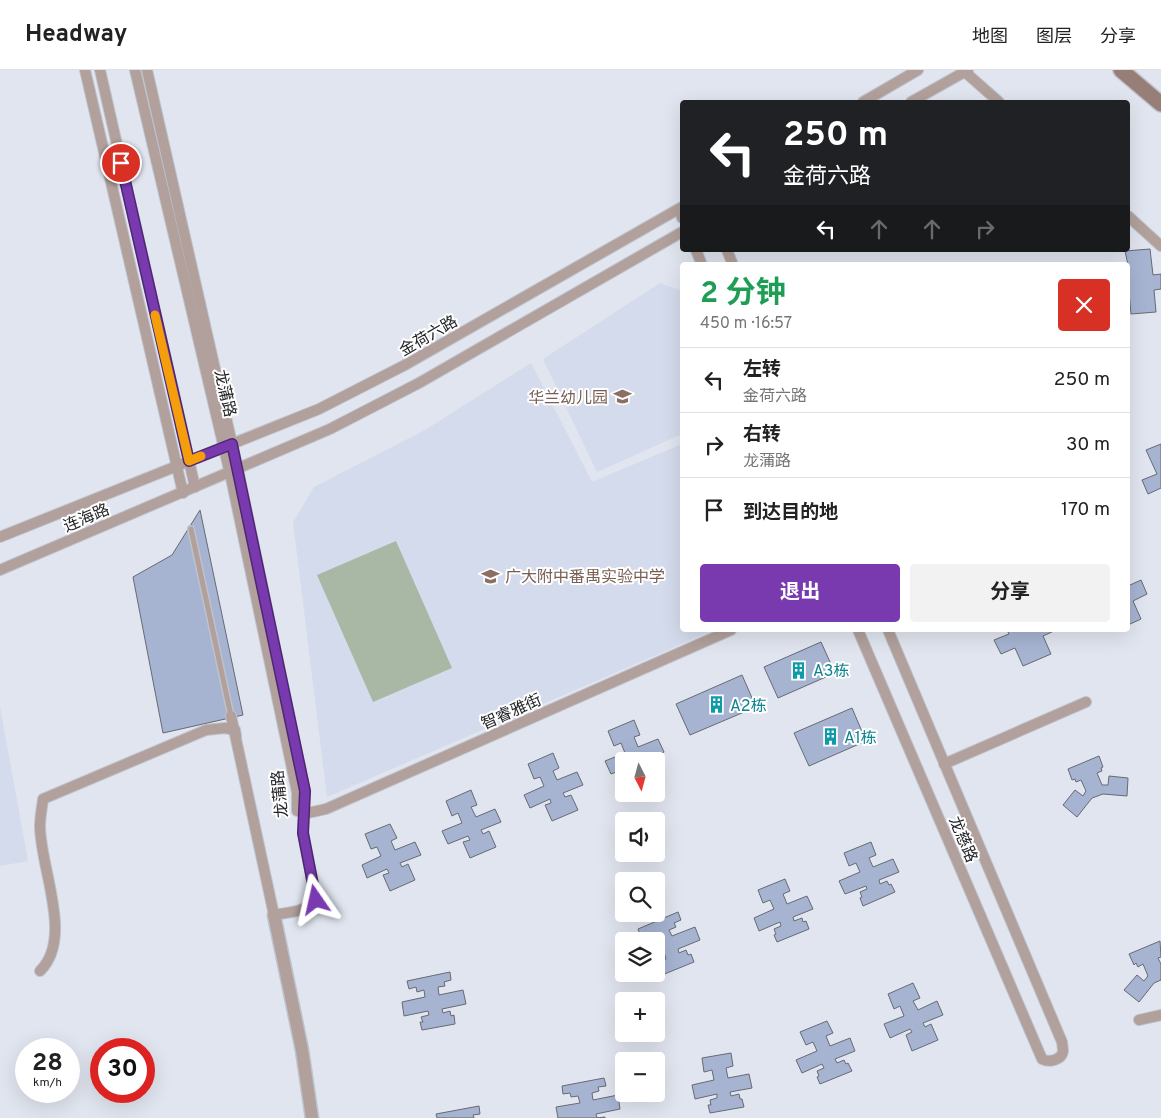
<!DOCTYPE html>
<html lang="zh">
<meta charset="utf-8">
<style>
body{margin:0;font-family:Overpass,"Noto Sans SC",sans-serif;background:#f2f2f2;color:#222;height:100vh;display:flex;flex-direction:column;font-size:19px;white-space:nowrap}
*{box-sizing:border-box;margin:0}
p{font-size:16px;color:#767676}
.icon{flex:none;width:28px;height:28px;fill:none;stroke:currentColor;stroke-width:2;stroke-linecap:round;stroke-linejoin:round}
.map{position:relative;flex:1;overflow:hidden}
.panel{position:absolute;left:680px;top:192px;width:450px;height:370px;display:flex;flex-direction:column;background:#fff;border-radius:5px;box-shadow:0 5px 20px #0002}
.panel>*{flex:none}
.banner{position:absolute;left:680px;top:30px;width:450px;height:152px;border-radius:5px;box-shadow:0 5px 20px #0002;background:#202124;color:#fff;overflow:hidden}
.needle{width:32px;rotate:174deg}
.controls{position:absolute;left:615px;top:682px;display:grid;gap:10px}
.controls a{display:grid;place-items:center;width:50px;height:50px;border-radius:5px;background:#fff;box-shadow:0 5px 20px #0002;font-size:25px}
.speed{position:absolute;left:15px;top:968px;display:flex;gap:10px;font-size:25px;font-weight:700;text-align:center}
.speed>*{display:grid;place-content:center;width:65px;height:65px;border-radius:50%;background:#fff;box-shadow:0 5px 20px #0002;line-height:1}
.speed small{font-size:12px;font-weight:400}
.speed .limit{border:8px solid #d22;background:#fff;color:#111}
.pin{position:absolute;display:grid;place-items:center;width:42px;height:42px;color:#fff;margin:-21px;border:2px solid #fff;border-radius:50%;box-shadow:0 1px 5px #0007}
.me{position:absolute;width:55px;margin:-28px;rotate:349deg;stroke-linejoin:round;filter:drop-shadow(0 0 4px #0008)}
.turn{display:flex;align-items:center;gap:18px;height:105px;padding:0 20px;font-size:22px}
.turn .icon{width:65px;height:65px;stroke-width:2.5}
.turn b{display:block;font-size:35px;line-height:42px}
.lanes{display:flex;align-items:center;height:48px;padding:0 20px;background:#0003;justify-content:center;gap:25px;direction:ltr}
.lanes .off{opacity:.35}
.round{display:grid;place-items:center;flex:none;width:52px;height:52px;border-radius:5px;background:#f2f2f2}
.overview{display:flex;align-items:center;justify-content:space-between;height:85px;padding:0 20px}
h1{font-size:30px;font-weight:700;line-height:38px;color:#1e9e55}
.primary-button{display:flex;gap:10px;margin-top:auto;padding:10px 20px}
.primary-button a{flex:1;height:58px;border-radius:5px;background:#7a3aaf;color:#fff;font-size:20px;font-weight:700;line-height:58px;text-align:center}
.primary-button a+a{background:#f2f2f2;color:#222}
ul{padding:0;list-style:none}
li{display:flex;align-items:center;gap:15px;height:65px;padding:0 20px;border-top:1px solid #e0e0e0}
li div{flex:1}
li b{display:block;font-size:19px}
li em{font-style:normal}
header{display:flex;align-items:center;gap:30px;box-sizing:border-box;height:70px;padding:0 25px;background:#fff;border-bottom:1px solid #e0e0e0}
header strong{font-size:24px}
nav{display:flex;gap:28px;margin-inline-start:auto;font-size:18px}
.map>svg:first-child{display:block}
.built{fill:#d4dbec}
.green{fill:#a9b8a4}
.building{fill:#a6b4d2;stroke:#666a73}
.lines{fill:none;stroke-linecap:round;stroke-linejoin:round}
.service-casing{stroke:#bec2cb;stroke-width:8}
.minor-casing{stroke:#bec2cb;stroke-width:12}
.tertiary-casing{stroke:#bec2cb;stroke-width:15}
.secondary-casing{stroke:#bec2cb;stroke-width:18}
.service{stroke:#b1a09b;stroke-width:5}
.minor{stroke:#b1a09b;stroke-width:10}
.tertiary{stroke:#b1a09b;stroke-width:12}
.secondary{stroke:#977f77;stroke-width:15}
.route-casing{stroke:#4f2672;stroke-width:12}
.route{stroke:#7a3aaf;stroke-width:9}
.slow{stroke:#f59e0b;stroke-width:9}
.labels{text-anchor:middle;stroke-width:4;stroke-linejoin:round;paint-order:stroke}
.street-label{font-size:16px;fill:#232428;stroke:#fff}
.education-label{font-size:16px;fill:#785e54;stroke:#fff;text-anchor:end}
.culture-label{font-size:16px;fill:#0d838f;stroke:#fff;text-anchor:start}
</style>
<header>
<strong>Headway</strong>
<nav><a>地图</a><a>图层</a><a>分享</a></nav>
</header>
<div class="map">
<svg width="1161" height="1048" viewBox="0 0 1161 1048">
<rect width="100%" height="100%" fill="#e0e5ef"/>
<g class="built">
<polygon points="660,213 682,221 682,364 597,402 543,289"/>
<polygon points="531,293 592,412 682,374 682,560 714,560 327,727 293,452 314,417 425,360"/>
<polygon points="0,637 28,791 0,796"/>
</g>
<polygon class="green" points="396,471 452,598 373,632 317,505"/>
<g class="building">
<polygon points="1150,179 1153,205 1161,204 1161,219 1154,220 1156,242 1131,244 1129,222 1128,222 1128,195 1125,181"/>
<polygon points="1161,374 1161,418 1148,424 1142,410 1157,404 1146,380"/>
<polygon points="200,440 243,645 163,663 133,507 172,485"/>
<polygon points="1141,510 1147,524 1133,531 1141,549 1128,555 1128,516"/>
<polygon points="1007,560 1056,560 1043,566 1051,584 1023,596 1015,578 1001,584 994,570 1009,564"/>
<polygon points="821,572 835,603 778,628 764,597"/>
<polygon points="742,605 756,637 690,665 676,634"/>
<polygon points="852,638 866,671 809,696 794,663"/>
<polygon points="634,650 640,665 634,667 638,677 658,669 664,682 644,691 624,691 624,699 611,704 605,691 625,683 621,673 614,676 608,661"/>
<polygon points="553,683 559,698 553,701 557,710 577,702 583,715 563,723 565,727 571,725 578,740 552,751 545,735 551,733 550,729 530,738 524,725 544,716 540,707 534,709 528,694"/>
<polygon points="1099,686 1103,697 1101,698 1102,701 1097,703 1102,715 1108,715 1109,706 1128,708 1127,726 1103,724 1092,728 1077,747 1063,735 1075,720 1083,726 1086,721 1081,710 1076,712 1075,709 1072,710 1068,699"/>
<polygon points="471,720 477,735 471,737 476,747 495,739 501,752 481,760 483,764 489,761 496,777 470,788 463,772 470,770 468,766 448,774 442,761 462,753 458,743 452,746 446,731"/>
<polygon points="390,754 397,768 391,771 395,780 415,772 421,785 400,793 402,797 408,794 415,810 390,821 383,805 389,803 387,799 367,808 362,795 381,786 377,777 371,779 365,764"/>
<polygon points="871,772 876,785 869,788 873,797 893,789 899,802 879,810 880,814 887,811 889,815 891,814 895,822 863,836 860,828 862,827 860,822 867,819 866,816 845,824 839,811 860,802 856,793 849,796 844,783"/>
<polygon points="785,809 790,821 783,824 787,834 807,826 813,839 793,847 794,851 802,848 803,852 806,851 809,859 777,872 774,865 776,864 774,859 781,856 780,852 759,861 754,848 774,839 770,830 763,833 758,820"/>
<polygon points="678,842 681,850 674,853 676,857 669,860 672,866 695,857 700,870 678,879 679,883 686,880 688,885 691,884 694,892 662,905 659,897 661,896 659,892 666,889 665,885 656,888 656,873 659,872 656,865 650,868 648,864 641,867 638,859"/>
<polygon points="1160,871 1161,887 1158,888 1161,894 1161,910 1154,913 1139,932 1124,920 1137,905 1144,911 1148,906 1143,894 1138,897 1136,893 1134,895 1129,884"/>
<polygon points="450,902 451,910 444,912 445,916 438,917 439,925 463,920 466,934 442,939 443,943 450,941 451,946 454,945 455,954 422,960 420,952 423,952 421,947 429,945 428,941 404,946 402,932 425,927 424,920 417,922 416,917 409,919 407,911"/>
<polygon points="913,913 920,928 913,931 918,940 937,931 943,945 923,953 925,957 931,954 938,970 912,981 906,965 912,962 910,959 890,968 884,954 904,946 900,936 894,939 888,924"/>
<polygon points="827,951 833,963 826,966 830,976 850,968 855,981 835,989 837,993 844,990 846,994 848,993 852,1001 820,1014 817,1007 819,1006 817,1001 824,998 822,994 802,1003 796,990 817,981 813,972 806,975 800,962"/>
<polygon points="731,983 733,996 726,998 728,1008 749,1004 752,1018 730,1022 731,1026 739,1024 740,1029 742,1029 744,1037 710,1043 708,1035 711,1035 710,1030 717,1028 717,1024 695,1029 692,1015 714,1010 712,1000 704,1002 702,988"/>
<polygon points="604,1008 606,1016 598,1017 599,1021 592,1023 593,1030 618,1025 620,1039 596,1044 597,1048 605,1047 605,1048 558,1048 556,1037 580,1033 578,1026 571,1027 570,1023 563,1024 562,1016"/>
<polygon points="479,1036 480,1044 473,1045 474,1048 437,1048 436,1044"/>
</g>
<g class="lines">
<defs>
<polyline id="service" points="191,459 231,646"/>
<g id="minor">
<polyline points="85,0 183,423"/>
<polyline points="100,0 195,417"/>
<polyline points="135,0 231,408 297,722 297,741"/>
<path d="M147 0 238 400 305 721 303 763 316 830C305 842 290 842 274 845L231 646"/>
<polyline points="965,2 999,32"/>
<polyline points="863,32 918,0"/>
<polyline points="911,32 968,0"/>
<polyline points="679,139 682,148"/>
<polyline points="1128,146 1161,176"/>
<polyline points="696,180 702,195"/>
<polyline points="727,180 733,195"/>
<polyline points="0,467 319,339 405,295 682,137"/>
<polyline points="0,500 330,359 419,313 682,162"/>
<path d="M858 560 1042 989C1049 993 1062 990 1063 981 1063 980 1062 972 1062 972L888 560"/>
<polyline points="944,694 1086,632"/>
<polyline points="303,744 326,739 731,560"/>
<path d="M40 901C74 868 40 798 40 756 40 747 42 738 43 729L206 660 225 658 235 660 236 666"/>
<polyline points="1139,950 1161,945"/>
</g>
<polyline id="tertiary" points="274,845 302,980 312,1048"/>
<polyline id="secondary" points="1121,0 1161,34"/>
</defs>
<use href="#service" class="service-casing"/>
<use href="#minor" class="minor-casing"/>
<use href="#tertiary" class="tertiary-casing"/>
<use href="#secondary" class="secondary-casing"/>
<use href="#service" class="service"/>
<use href="#minor" class="minor"/>
<use href="#tertiary" class="tertiary"/>
<use href="#secondary" class="secondary"/>
</g>
<g class="lines">
<defs>
<polyline id="route" points="121,93 189,391 232,374 305,721 303,763 316,830"/>
</defs>
<use href="#route" class="route-casing"/>
<use href="#route" class="route"/>
<polyline class="slow" points="155,245 189,391 201,386"/>
</g>
<defs>
<symbol id="school-bare" viewBox="-9 -9 18 18"><path d="M0-5L7-2L0 1L-7-2ZM-4 1L0 2.5L4 1V4Q0 6-4 4Z" fill="#8d6e63" stroke="#fff" stroke-width="2.5" paint-order="stroke"/></symbol>
<symbol id="building-bare" viewBox="-9 -9 18 18"><path d="M-4-6H4V6H1V3H-1V6H-4ZM-2.5-4.3h1.7v1.8h-1.7ZM.8-4.3h1.7v1.8H.8ZM-2.5-1h1.7V.8h-1.7ZM.8-1h1.7V.8H.8Z" fill="#0f9aa8" stroke="#fff" stroke-width="2.5" paint-order="stroke"/></symbol>
</defs>
<g fill-rule="evenodd">
<use href="#school-bare" x="610" y="314" width="25" height="25"/>
<use href="#school-bare" x="478" y="494" width="25" height="25"/>
<use href="#building-bare" x="786" y="588" width="25" height="25"/>
<use href="#building-bare" x="704" y="622" width="25" height="25"/>
<use href="#building-bare" x="818" y="654" width="25" height="25"/>
</g>
<g class="labels">
<g class="street-label">
<text transform="translate(428 265) rotate(-30)" y="6">金荷六路</text>
<text transform="translate(226 323) rotate(77)" y="6">龙蒲路</text>
<text transform="translate(86 447) rotate(-23)" y="6">连海路</text>
<text transform="translate(511 641) rotate(-24)" y="6">智睿雅街</text>
<text transform="translate(279 724) rotate(-96)" y="6">龙蒲路</text>
<text transform="translate(964 769) rotate(67)" y="6">龙慈路</text>
</g>
<g class="education-label">
<text x="608" y="333">华兰幼儿园</text>
<text x="505" y="512" text-anchor="start">广大附中番禺实验中学</text>
</g>
<g class="culture-label">
<text x="813" y="606">A3栋</text>
<text x="730" y="641">A2栋</text>
<text x="844" y="673">A1栋</text>
</g>
</g>
</svg>
<div class="controls">
<a><svg class="needle" viewBox="-14 -14 28 28"><path d="M0-13l5 13h-10z" fill="#e53935"/><path d="M0 13l5-13h-10z" fill="#767676"/></svg></a>
<a><svg class="icon" aria-label="sound" viewBox="0 0 24 24"><path d="M4 9h4l5-4v14l-5-4H4zM17 9q2 3 0 6"/></svg></a>
<a><svg class="icon" aria-label="search" viewBox="0 0 24 24"><circle cx="10" cy="10" r="6"/><path d="M15 15l6 6"/></svg></a>
<a><svg class="icon" aria-label="layers" viewBox="0 0 24 24"><path d="M12 4l9 5-9 5-9-5zM3 14l9 5 9-5"/></svg></a>
<a>+</a>
<a>−</a>
</div>
<div class="speed"><div>28<small>km/h</small></div><div class="limit">30</div></div>
<div class="pin" style="left:121px;top:93px;background:#d93025"><svg class="icon" aria-label="arrive" viewBox="0 0 24 24"><path d="M6 21V4h12l-3 4 3 4H6"/></svg></div>
<svg class="me" style="left:316px;top:830px" viewBox="-20 -20 40 40"><path d="M0-17L14 15 0 8-14 15z" fill="#7a3aaf" stroke="#fff" stroke-width="4"/></svg>
<div class="banner">
<div class="turn"><svg class="icon" aria-label="left" viewBox="0 0 24 24"><path d="M17 20v-9H6M10 6l-5 5 5 5"/></svg><div><b>250 m</b>金荷六路</div></div>
<div class="lanes"><svg class="icon" aria-label="left" viewBox="0 0 24 24"><path d="M17 20v-9H6M10 6l-5 5 5 5"/></svg><svg class="icon off" aria-label="ahead" viewBox="0 0 24 24"><path d="M12 20V5M6 11l6-6 6 6"/></svg><svg class="icon off" aria-label="ahead" viewBox="0 0 24 24"><path d="M12 20V5M6 11l6-6 6 6"/></svg><svg class="icon off" aria-label="right" viewBox="0 0 24 24"><path d="M7 20v-9h11M14 6l5 5-5 5"/></svg></div>
</div>
<section class="panel">
<div class="overview"><div><h1>2 分钟</h1><p>450 m · 16:57</p></div><a class="round" style="background:#d93025;color:#fff"><svg class="icon" aria-label="close" viewBox="0 0 24 24"><path d="M6 6l12 12M18 6L6 18"/></svg></a></div>
<ul>
<li><svg class="icon" aria-label="left" viewBox="0 0 24 24"><path d="M17 20v-9H6M10 6l-5 5 5 5"/></svg><div><b>左转</b><p>金荷六路</p></div><em>250 m</em></li>
<li><svg class="icon" aria-label="right" viewBox="0 0 24 24"><path d="M7 20v-9h11M14 6l5 5-5 5"/></svg><div><b>右转</b><p>龙蒲路</p></div><em>30 m</em></li>
<li><svg class="icon" aria-label="arrive" viewBox="0 0 24 24"><path d="M6 21V4h12l-3 4 3 4H6"/></svg><div><b>到达目的地</b></div><em>170 m</em></li>
</ul>
<div class="primary-button"><a>退出</a><a>分享</a></div>
</section>
</div>
